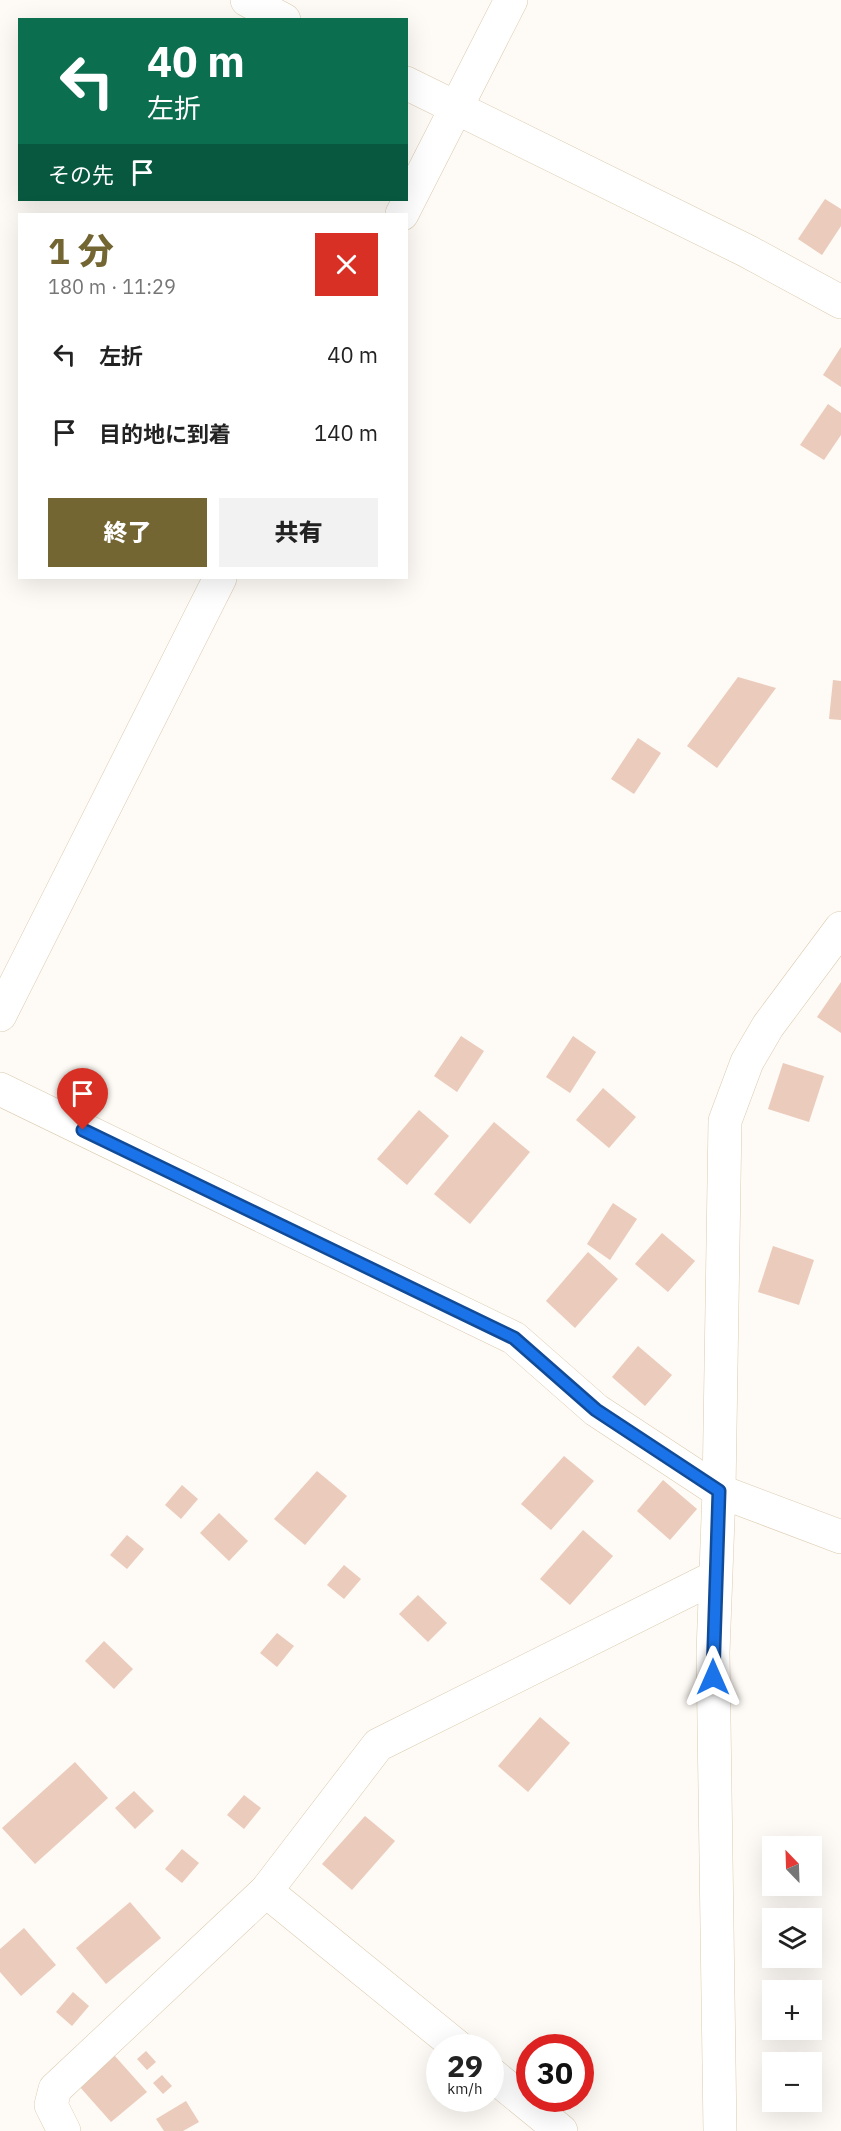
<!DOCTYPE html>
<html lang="ja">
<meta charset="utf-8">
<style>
body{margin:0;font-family:"IBM Plex Sans","Noto Sans JP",sans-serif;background:#f2f2f2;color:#222;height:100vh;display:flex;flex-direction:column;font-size:22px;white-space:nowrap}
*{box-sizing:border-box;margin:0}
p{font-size:20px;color:#767676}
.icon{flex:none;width:33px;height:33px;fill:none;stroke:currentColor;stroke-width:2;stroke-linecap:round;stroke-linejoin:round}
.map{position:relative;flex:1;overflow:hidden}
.panel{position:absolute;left:18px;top:213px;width:390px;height:366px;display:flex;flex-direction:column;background:#fff;border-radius:0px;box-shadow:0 6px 24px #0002}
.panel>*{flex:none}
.guide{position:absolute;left:18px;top:18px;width:390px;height:183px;border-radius:0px;box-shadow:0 6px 24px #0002;background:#0b6e4f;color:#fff;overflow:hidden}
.needle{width:39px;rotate:337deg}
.controls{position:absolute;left:762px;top:1836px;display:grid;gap:12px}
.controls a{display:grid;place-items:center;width:60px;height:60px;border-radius:0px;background:#fff;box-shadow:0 6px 24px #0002;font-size:30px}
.speed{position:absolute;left:426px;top:2034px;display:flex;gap:12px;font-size:30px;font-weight:700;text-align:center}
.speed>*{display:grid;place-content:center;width:78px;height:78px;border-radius:50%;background:#fff;box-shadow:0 6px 24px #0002;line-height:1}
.speed small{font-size:15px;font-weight:400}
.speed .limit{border:9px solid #d22;background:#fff;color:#111}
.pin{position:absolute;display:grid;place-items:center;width:51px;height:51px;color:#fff;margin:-62px -26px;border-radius:50% 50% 50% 0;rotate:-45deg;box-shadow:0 0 6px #0007}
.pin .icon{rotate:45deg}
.me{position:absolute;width:66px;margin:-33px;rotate:0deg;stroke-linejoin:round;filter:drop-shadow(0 0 4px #0008)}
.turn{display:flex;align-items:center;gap:21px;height:126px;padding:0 30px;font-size:27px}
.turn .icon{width:78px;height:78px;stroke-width:2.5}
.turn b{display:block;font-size:42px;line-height:51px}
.then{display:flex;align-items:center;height:57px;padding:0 30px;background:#0003;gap:12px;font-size:22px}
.round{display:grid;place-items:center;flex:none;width:63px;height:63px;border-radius:0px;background:#f2f2f2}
.head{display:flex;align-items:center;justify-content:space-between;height:102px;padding:0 30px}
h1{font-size:36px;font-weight:800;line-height:45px;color:#746633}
.button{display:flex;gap:12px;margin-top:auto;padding:12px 30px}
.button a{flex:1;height:69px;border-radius:0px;background:#746633;color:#fff;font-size:24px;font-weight:800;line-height:69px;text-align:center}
.button a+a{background:#f2f2f2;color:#222}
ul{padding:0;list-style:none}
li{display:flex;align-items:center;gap:18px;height:78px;padding:0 30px}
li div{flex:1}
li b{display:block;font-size:22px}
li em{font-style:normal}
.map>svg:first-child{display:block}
.building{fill:#ebcbbb}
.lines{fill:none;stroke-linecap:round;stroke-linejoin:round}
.minor-casing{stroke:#dccbaf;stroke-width:34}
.minor{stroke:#fff;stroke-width:33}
.route-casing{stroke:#114b97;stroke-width:15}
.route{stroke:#1a73e8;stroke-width:10}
</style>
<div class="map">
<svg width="841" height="2131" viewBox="0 0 841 2131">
<rect width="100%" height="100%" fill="#fefaf5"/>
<g class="building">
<polygon points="825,199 841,209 841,226 822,255 798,239"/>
<polygon points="841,347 841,387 823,375"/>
<polygon points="828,404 841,413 841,435 824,460 800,445"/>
<polygon points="738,677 776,688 717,768 687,746"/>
<polygon points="833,680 841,681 841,720 829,719"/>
<polygon points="638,738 661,753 634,794 611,779"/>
<polygon points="841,982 841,1033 817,1017"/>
<polygon points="461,1036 484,1051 457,1092 434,1076"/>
<polygon points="573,1036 596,1052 570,1093 546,1077"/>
<polygon points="783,1063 824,1076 809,1122 768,1109"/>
<polygon points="603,1088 636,1117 609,1148 576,1120"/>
<polygon points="419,1110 449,1136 407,1185 377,1159"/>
<polygon points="494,1122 530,1152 470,1224 434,1194"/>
<polygon points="613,1203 637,1219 610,1260 587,1244"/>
<polygon points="662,1233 695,1261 668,1292 635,1264"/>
<polygon points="773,1246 814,1260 799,1305 758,1292"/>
<polygon points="588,1252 618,1279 575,1328 546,1301"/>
<polygon points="638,1346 672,1375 645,1406 612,1377"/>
<polygon points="564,1456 594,1481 551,1530 521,1504"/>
<polygon points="317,1471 347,1496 305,1545 274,1519"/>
<polygon points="663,1480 697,1509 670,1540 637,1511"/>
<polygon points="182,1485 198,1499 181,1519 165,1505"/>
<polygon points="219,1513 248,1541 229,1561 200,1533"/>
<polygon points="583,1530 613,1556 570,1605 540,1579"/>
<polygon points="127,1535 144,1549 127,1569 110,1555"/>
<polygon points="344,1565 361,1579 344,1599 327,1585"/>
<polygon points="418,1595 447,1623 428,1642 399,1614"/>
<polygon points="277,1633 294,1646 277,1667 260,1653"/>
<polygon points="104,1641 133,1669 114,1689 85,1661"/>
<polygon points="540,1717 570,1743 528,1792 498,1766"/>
<polygon points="75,1762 108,1798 35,1864 2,1828"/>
<polygon points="134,1791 154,1811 135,1829 115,1808"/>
<polygon points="244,1795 261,1808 244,1829 227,1815"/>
<polygon points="365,1816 395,1841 352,1890 322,1864"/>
<polygon points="182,1849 199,1863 182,1883 165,1869"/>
<polygon points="130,1902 161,1938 106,1984 76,1948"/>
<polygon points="24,1928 56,1965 21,1996 0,1972 0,1949"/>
<polygon points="73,1992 89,2006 72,2026 56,2012"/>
<polygon points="146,2051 156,2062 147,2070 137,2059"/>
<polygon points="114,2055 147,2092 111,2122 79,2086"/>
<polygon points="162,2075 172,2086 163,2094 153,2083"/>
<polygon points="186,2101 199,2122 183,2131 164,2131 156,2119"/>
</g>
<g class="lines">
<defs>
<g id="minor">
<polyline points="247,0 284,20"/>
<polyline points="406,83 747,251 841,302"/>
<polyline points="402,214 511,0"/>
<polyline points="0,1015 220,578"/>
<polyline points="0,1089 514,1338 596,1410 719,1491 841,1537"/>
<polyline points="266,1891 459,2048"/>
<polyline points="490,2073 561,2131"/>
<polyline points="64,2131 51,2105 55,2089 266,1891 378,1745 715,1577"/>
<polyline points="720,2131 713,1653 719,1491 725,1121 747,1062 768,1026 841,928"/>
</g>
</defs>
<use href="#minor" class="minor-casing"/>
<use href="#minor" class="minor"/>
</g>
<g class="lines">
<defs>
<polyline id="route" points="83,1130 514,1338 596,1410 719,1491 713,1677"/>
</defs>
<use href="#route" class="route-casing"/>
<use href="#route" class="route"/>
</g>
</svg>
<div class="controls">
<a><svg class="needle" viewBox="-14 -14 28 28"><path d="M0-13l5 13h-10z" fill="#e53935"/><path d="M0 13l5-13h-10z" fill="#767676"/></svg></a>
<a><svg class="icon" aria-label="layers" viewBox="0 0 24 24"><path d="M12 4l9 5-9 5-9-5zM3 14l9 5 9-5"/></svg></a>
<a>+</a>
<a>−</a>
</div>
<div class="speed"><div>29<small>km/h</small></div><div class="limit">30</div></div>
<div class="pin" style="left:83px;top:1130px;background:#d93025"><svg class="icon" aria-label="arrive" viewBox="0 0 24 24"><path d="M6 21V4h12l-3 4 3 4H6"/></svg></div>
<svg class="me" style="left:713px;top:1677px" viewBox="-20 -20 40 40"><path d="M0-17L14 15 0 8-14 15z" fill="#1a73e8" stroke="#fff" stroke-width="4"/></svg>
<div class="guide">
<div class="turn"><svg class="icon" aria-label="left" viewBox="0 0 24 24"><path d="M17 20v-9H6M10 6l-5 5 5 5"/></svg><div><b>40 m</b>左折</div></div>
<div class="then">その先<svg class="icon" aria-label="arrive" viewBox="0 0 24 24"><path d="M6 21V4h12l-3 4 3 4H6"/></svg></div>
</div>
<section class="panel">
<div class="head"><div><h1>1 分</h1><p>180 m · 11:29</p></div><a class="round" style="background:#d93025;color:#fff"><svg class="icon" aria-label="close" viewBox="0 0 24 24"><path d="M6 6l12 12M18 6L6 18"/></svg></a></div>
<ul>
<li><svg class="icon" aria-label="left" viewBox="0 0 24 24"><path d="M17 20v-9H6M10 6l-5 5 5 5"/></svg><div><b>左折</b></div><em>40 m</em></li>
<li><svg class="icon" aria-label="arrive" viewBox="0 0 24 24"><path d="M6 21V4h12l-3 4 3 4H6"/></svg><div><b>目的地に到着</b></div><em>140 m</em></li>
</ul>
<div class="button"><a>終了</a><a>共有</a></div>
</section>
</div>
